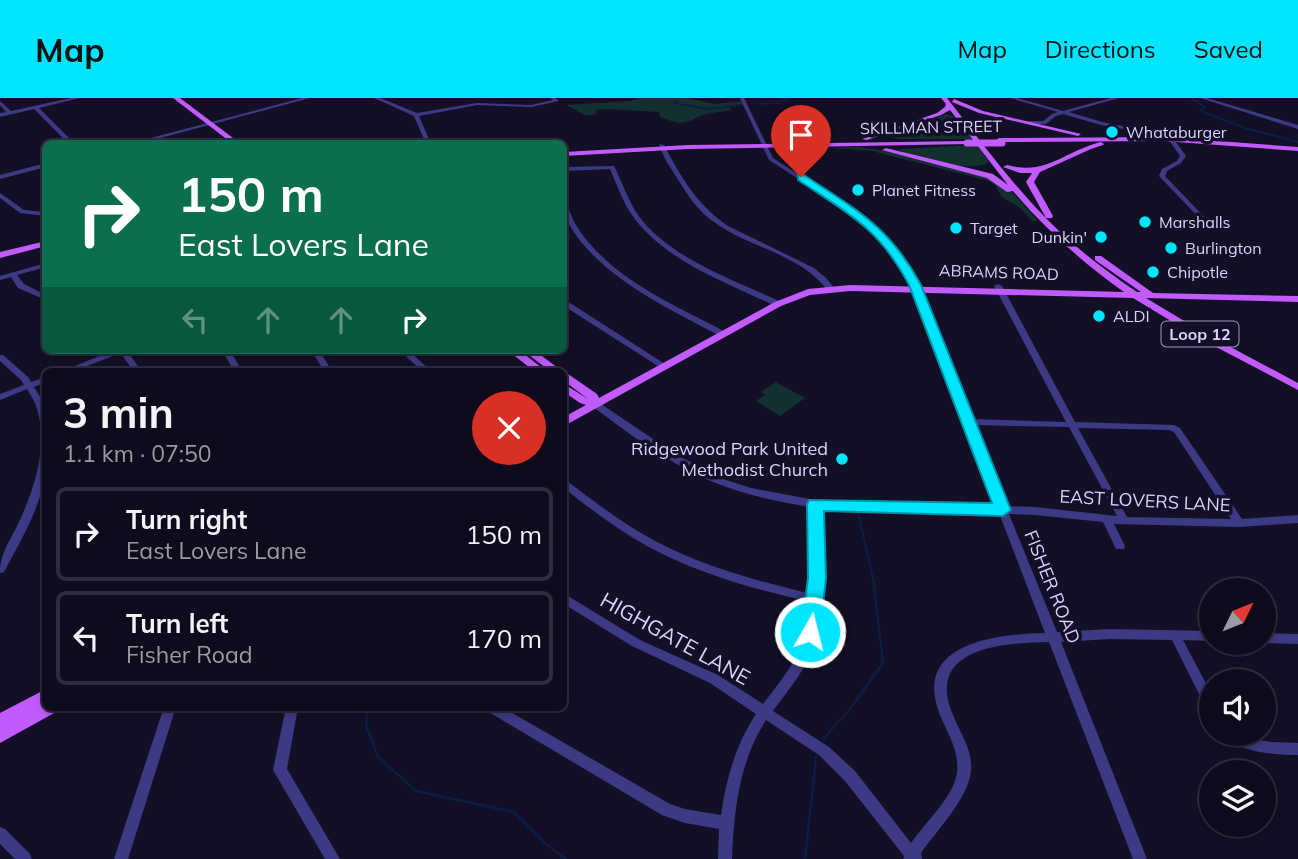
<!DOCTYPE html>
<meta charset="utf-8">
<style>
body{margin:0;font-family:Mulish,sans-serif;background:#171425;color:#f1f3f6;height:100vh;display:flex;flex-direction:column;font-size:26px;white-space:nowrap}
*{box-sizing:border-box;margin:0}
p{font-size:23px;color:#9b9ba3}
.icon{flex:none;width:38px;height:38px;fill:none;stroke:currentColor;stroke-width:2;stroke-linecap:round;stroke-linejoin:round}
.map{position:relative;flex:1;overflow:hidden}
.panel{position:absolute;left:42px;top:270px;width:525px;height:343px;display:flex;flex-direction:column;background:#0e0b1c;border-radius:10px;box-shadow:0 4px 10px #0003,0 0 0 2px #2e2b3b}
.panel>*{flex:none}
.guide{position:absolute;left:42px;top:42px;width:525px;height:214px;border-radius:10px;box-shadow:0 4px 10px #0003,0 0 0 2px #2e2b3b;background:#0b6e4f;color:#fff;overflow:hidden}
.needle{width:46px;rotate:47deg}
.buttons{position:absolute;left:1199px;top:480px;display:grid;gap:14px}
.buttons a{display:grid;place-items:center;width:77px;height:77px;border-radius:50%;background:#0e0b1c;box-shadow:0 4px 10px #0003,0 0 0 2px #2e2b3b;font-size:35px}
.pin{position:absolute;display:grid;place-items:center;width:60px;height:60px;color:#fff;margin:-72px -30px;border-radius:50% 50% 50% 0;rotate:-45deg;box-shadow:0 0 7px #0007}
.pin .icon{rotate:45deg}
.me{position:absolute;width:77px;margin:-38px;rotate:8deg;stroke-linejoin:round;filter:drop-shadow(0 0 5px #0008)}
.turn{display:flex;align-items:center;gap:24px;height:147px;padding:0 21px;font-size:32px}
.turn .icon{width:91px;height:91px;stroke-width:2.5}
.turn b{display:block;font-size:49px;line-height:60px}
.lanes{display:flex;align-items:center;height:66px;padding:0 21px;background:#0003;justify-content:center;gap:35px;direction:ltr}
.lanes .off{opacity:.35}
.round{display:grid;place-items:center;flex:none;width:74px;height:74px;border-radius:37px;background:#171425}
.head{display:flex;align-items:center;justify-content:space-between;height:119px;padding:0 21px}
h1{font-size:42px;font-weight:700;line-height:52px}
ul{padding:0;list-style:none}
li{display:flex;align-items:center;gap:21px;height:94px;margin:0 14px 10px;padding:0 7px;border:4px solid #2e2b3b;border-radius:10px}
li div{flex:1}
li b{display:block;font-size:26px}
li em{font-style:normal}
header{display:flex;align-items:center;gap:42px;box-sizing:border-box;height:98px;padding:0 35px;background:#00e5ff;color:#111}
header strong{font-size:33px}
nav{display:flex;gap:38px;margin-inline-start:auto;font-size:24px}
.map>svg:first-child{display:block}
.green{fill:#12302f}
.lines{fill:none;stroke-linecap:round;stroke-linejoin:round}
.stream-far1{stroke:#0a1f44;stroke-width:2}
.stream{stroke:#0a1f44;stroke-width:2.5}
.minor{fill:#3d3a85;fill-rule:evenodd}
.major{fill:#c25bff;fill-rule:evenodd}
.major-bridge{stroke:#c25bff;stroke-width:7}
.route{fill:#00e5ff;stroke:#0095a6;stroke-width:2}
.poi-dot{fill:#00e5ff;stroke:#130f26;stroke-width:2.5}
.labels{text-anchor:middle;stroke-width:7;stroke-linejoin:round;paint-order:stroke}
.far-street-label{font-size:16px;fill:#d9d4ff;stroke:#130f26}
.far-poi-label{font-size:16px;fill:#d9d4ff;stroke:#130f26;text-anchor:start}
.shield{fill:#130f26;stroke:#9e99be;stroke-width:2}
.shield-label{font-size:16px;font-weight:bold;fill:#d9d4ff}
.poi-label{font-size:18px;fill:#d9d4ff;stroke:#130f26;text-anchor:end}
.street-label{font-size:18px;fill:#d9d4ff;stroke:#130f26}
.near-street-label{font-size:21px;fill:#d9d4ff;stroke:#130f26}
</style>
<header>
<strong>Map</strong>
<nav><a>Map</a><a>Directions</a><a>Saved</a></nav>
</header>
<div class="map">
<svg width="1298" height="761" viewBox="0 0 1298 761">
<rect width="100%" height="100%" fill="#130f26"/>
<g class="green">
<path d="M639 0H688L715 6 743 3 746 7 729 9 731 12C723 14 711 14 703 17 683 26 683 28 660 19L659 14 606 11 597 12 595 17H585L566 7 630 3Z"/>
<polygon points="946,16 956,19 974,41 897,41 888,38"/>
<path d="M978 47 989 64C977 76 911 60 898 51Z"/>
<path d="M856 49C889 52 979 67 1004 87 1016 97 1027 111 1038 123H1032L1019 109 1002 99 995 87 986 82 872 53 831 50Z"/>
<polygon points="776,284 805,300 780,318 756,303 765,297 761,294"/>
</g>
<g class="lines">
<g class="stream-far1">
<polyline points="1191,0 1205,9 1201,12 1203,14 1245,30 1298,44"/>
<polyline points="675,5 708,11 742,7"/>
<polyline points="758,6 777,5 788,0"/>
<polyline points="858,415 875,489"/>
</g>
<g class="stream">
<polyline points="368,609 366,627 378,659 416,693 514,714 545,745 566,761"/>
<polyline points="823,641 850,611 883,565 874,487"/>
<polyline points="805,761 816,659"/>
</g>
<g class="minor">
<polygon points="71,0 80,0 39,10 75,46 69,46 34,11 0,19 0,15 6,14 0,7 0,3 11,13"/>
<polygon points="302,0 310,0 138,46 128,46"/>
<polygon points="374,0 380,0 417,15 477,5 531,7 553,2 550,0 555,0 559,3 531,9 477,7 419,18 431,46 426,46 414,18"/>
<path d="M740 0H744L773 60 871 123 894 146 913 173 972 321 1066 324 994 188 998 186 1002 188 1075 324 1174 327 1180 330 1242 421 1298 417V425L1239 429 1114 426 1125 448 1124 451H1116L1103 424 1035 417 1009 416 1057 534 1110 531 1211 533V543L1183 542 1211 595V614L1207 612 1172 542 1110 541 1061 544 1147 761H1133L1049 544C1004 545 924 549 953 617 960 635 973 652 971 673 968 701 937 732 921 755L922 761H903L904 758 845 683 819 657 766 622C739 664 734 712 732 761H718L719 731 685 725 662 717 487 613 485 609H502L670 706 685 711 721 717C726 681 736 646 756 616L710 585 632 548 564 506V497L568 498 640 542 718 577 763 606C792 569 805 553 810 504 754 491 698 476 647 448 617 431 590 411 564 390V382L567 383C596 405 625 427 657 444 705 469 758 483 811 496L810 409C780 404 750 398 721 387 673 369 632 338 592 308L591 306 592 304H598L677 357 726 382 751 390 815 402 996 408 905 173 889 148 867 125 769 62ZM974 327 1069 329 1117 418 1035 409 1006 408ZM1078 330 1169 332 1174 334 1231 421 1127 419ZM820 410 999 415 1045 535C1002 536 918 543 937 608 943 630 960 649 957 674 955 697 925 725 911 745L855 673 829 649 773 613C786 595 800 579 809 559 829 513 822 458 820 410Z"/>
<polygon points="1010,0 1017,0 1063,13 1111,0 1119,0 1069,14 1102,24 1171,37 1186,58 1181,65 1167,73 1165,78 1209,124 1204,125 1159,78 1162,71 1177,63 1180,58 1167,39 1101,27 1063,16 1056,18 1046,26 1027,26 1027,24 1029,23 1043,23 1052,16 1058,14"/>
<polygon points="1200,0 1207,0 1298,27 1298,31"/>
<path d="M659 46 664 47C681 79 698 109 730 129L814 170 826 180 835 191 834 193H828C801 156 749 150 714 124 699 114 688 98 679 83 672 72 662 58 659 46Z"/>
<polygon points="46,65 46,69 0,81 0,77"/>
<path d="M614 68C622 84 628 102 638 117 669 160 734 182 781 204V208H775C728 185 672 166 637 124 624 108 618 89 610 71L564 73V69Z"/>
<polygon points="0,95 24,112 46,114 46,118 20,115 0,100"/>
<path d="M564 106 567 108C571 116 574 125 579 132 614 182 674 207 726 234V238H720C670 211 614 186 578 140 571 130 563 118 564 106Z"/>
<polygon points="46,165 46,169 17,177 24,186 46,197 46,202 18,190 11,179 0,182 0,178"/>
<polygon points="564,203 567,203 668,268 667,270 661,270 564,208"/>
<polygon points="114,252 127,252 141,273 133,273 121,255 74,273 63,273"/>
<polygon points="222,252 230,252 242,273 234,273"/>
<polygon points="311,252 319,252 332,273 324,273"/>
<polygon points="399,252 408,252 431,273 422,273"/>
<path d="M0 257H3L28 279 31 284 46 279V284L34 289 44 305 46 313C46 334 48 358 45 379 39 412 20 444 4 474L0 475C0 455 10 443 18 426 35 390 50 344 35 305 33 301 30 296 27 291L0 302V296L24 287 21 282 0 263Z"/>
<polygon points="1264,535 1298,536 1298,546 1264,545 1262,544 1264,544"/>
<polygon points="164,609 176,609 128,761 114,761"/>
<polygon points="286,609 298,609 287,671 340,761 325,761 273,672"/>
<path d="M1224 635H1242L1254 641 1271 644 1298 645V657C1276 657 1236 655 1224 635Z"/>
<polygon points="0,729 5,731 30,756 32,761 15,761 0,746"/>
</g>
<g class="major">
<polygon points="173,0 180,0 241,46 233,46"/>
<path d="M941 0H947C982 45 1016 92 1057 131 1082 155 1109 175 1137 194H1141L1095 162V158H1101L1153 195 1298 198V204L1146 200 1206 236 1298 285V292L1199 240 1133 200 850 193 810 197 781 208 564 328V319L586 307 580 305 564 294V286L588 301 564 283V275L568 276 597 296 599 300 775 204 808 191 850 187 1124 194C1083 165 1046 132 1013 93L1007 94 987 80 882 52 886 50 993 76 1008 87 950 12 941 17 867 42 862 41 937 15 945 9 946 6Z"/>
<polygon points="954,1 983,13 1081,36 1078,38 979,15 952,4"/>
<polygon points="1163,39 1298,49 1298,53 1163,43 999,44 996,42 999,40"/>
<polygon points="967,43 970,45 969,46 688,51 564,58 564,54 688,47"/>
<path d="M1101 44 1104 46 1103 47 1091 51 1040 74 1034 84 1053 118 1052 120H1046L1026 84 1032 75H1020L1003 69 1007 67C1047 78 1064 53 1101 44Z"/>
<polygon points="46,143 46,148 0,160 0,154"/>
<polygon points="507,252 519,252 546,273 534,273"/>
<polygon points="522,252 534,252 562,273 550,273"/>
<polygon points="46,591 46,609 58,609 56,614 0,645 0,615"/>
</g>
<polyline class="major-bridge" points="967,45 1002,45"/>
</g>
<path class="route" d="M798 77H804C858 113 889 128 921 187L1011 412 1003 418 824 413 826 480 820 534 817 540 810 542 803 540 801 534 808 480 807 406 809 402 992 405 909 187C880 131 848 115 798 82Z"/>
<g class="poi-dot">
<circle cx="1112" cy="34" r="7"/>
<circle cx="858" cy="92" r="7"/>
<circle cx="1145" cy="124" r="7"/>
<circle cx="956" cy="130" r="7"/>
<circle cx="1101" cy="139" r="7"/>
<circle cx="1171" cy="150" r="7"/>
<circle cx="1153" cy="174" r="7"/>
<circle cx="1099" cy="218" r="7"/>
<circle cx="842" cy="361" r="7"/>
</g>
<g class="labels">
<g class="far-street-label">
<text transform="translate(931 29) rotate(-1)" y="6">SKILLMAN STREET</text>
<text transform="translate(999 174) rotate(2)" y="6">ABRAMS ROAD</text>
</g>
<g class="far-poi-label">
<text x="1126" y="40">Whataburger</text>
<text x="872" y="98">Planet Fitness</text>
<text x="1159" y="130">Marshalls</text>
<text x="970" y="136">Target</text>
<text x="1087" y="145" text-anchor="end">Dunkin'</text>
<text x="1185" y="156">Burlington</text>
<text x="1167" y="180">Chipotle</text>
<text x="1113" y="224">ALDI</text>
</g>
<rect class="shield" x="1161.5" y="223.5" width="77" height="25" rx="5"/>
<g class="shield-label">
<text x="1200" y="242">Loop 12</text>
</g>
<g class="poi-label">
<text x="828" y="357">Ridgewood Park United<tspan x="828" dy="21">Methodist Church</tspan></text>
</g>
<g class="street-label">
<text transform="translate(1145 403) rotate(3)" y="6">EAST LOVERS LANE</text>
<text transform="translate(1052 489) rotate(68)" y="6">FISHER ROAD</text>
</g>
<g class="near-street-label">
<text transform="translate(675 541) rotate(29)" y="7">HIGHGATE LANE</text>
</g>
</g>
</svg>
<div class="buttons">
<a><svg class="needle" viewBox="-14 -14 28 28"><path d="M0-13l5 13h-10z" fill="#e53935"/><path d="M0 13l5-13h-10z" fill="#9b9ba3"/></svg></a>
<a><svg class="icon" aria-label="sound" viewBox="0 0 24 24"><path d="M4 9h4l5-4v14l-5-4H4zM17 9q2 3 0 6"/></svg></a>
<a><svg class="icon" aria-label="layers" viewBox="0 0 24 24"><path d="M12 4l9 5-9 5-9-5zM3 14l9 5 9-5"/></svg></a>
</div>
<div class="pin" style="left:801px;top:79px;background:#d93025"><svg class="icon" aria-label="arrive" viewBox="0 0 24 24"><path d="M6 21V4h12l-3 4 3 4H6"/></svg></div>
<svg class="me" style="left:810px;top:534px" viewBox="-20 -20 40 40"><circle r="17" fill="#00e5ff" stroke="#fff" stroke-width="3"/><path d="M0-11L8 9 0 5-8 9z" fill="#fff"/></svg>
<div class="guide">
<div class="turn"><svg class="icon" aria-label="right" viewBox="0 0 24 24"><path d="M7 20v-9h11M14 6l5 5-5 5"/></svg><div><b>150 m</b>East Lovers Lane</div></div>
<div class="lanes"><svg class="icon off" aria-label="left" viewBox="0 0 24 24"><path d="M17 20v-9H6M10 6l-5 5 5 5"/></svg><svg class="icon off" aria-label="ahead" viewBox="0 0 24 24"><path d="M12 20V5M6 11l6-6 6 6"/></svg><svg class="icon off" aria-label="ahead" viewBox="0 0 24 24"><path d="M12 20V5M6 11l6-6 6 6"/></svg><svg class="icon" aria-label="right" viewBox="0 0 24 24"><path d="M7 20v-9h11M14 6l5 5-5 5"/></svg></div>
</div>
<section class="panel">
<div class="head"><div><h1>3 min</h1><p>1.1 km · 07:50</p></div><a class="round" style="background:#d93025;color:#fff"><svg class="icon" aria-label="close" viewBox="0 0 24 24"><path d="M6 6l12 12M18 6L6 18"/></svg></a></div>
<ul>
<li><svg class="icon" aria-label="right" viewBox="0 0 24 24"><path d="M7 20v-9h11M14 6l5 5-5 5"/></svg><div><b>Turn right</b><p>East Lovers Lane</p></div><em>150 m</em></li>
<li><svg class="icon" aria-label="left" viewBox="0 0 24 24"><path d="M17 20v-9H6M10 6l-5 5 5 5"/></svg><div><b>Turn left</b><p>Fisher Road</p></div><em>170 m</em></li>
</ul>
</section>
</div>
